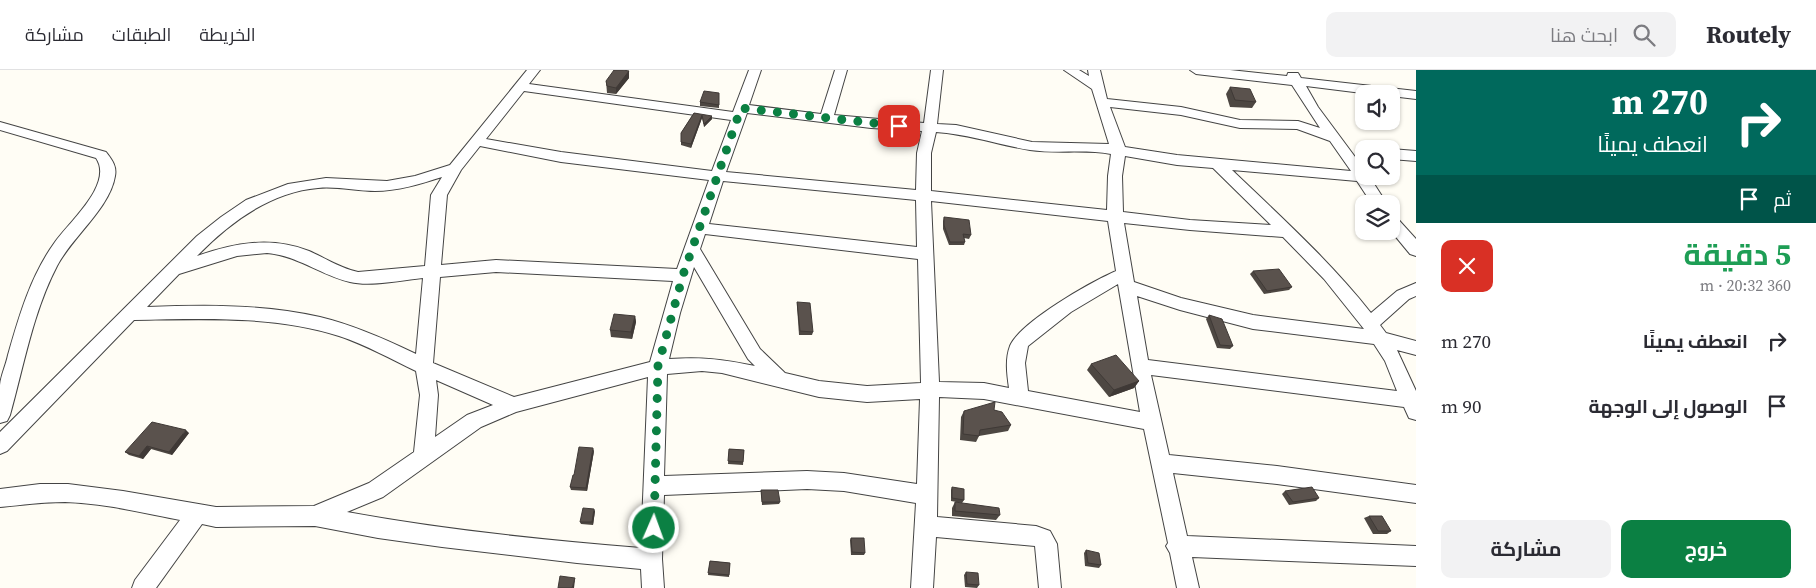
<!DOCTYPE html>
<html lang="ar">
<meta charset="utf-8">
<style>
body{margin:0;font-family:"Source Serif 4",Cairo,serif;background:#f2f2f3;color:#2b2b33;direction:rtl;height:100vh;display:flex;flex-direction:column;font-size:19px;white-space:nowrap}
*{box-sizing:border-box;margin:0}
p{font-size:16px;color:#7c7c81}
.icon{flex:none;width:28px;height:28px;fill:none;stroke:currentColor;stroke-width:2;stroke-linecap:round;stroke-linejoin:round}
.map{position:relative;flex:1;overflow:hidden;direction:ltr}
.drawer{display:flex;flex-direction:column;background:#fff;width:400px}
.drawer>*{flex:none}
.banner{background:#00695c;color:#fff;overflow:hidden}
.tools{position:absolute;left:1355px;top:15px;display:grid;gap:10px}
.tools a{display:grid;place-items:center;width:45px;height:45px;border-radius:10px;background:#fff;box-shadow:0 1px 4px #0004;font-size:25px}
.pin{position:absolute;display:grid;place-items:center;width:42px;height:42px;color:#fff;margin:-21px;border-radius:10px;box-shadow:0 2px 8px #0006}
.me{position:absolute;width:55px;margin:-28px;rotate:2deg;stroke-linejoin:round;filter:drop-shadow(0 0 4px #0008)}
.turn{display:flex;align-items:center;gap:18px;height:105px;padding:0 25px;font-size:22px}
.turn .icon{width:65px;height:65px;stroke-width:2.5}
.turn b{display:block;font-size:35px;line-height:42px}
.then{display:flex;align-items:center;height:48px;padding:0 25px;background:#0003;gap:10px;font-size:19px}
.round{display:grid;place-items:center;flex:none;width:52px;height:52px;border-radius:10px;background:#f2f2f3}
.overview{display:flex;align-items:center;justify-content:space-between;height:85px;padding:0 25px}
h1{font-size:30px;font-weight:700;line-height:38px;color:#1e9e55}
.button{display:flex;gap:10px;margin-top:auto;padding:10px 25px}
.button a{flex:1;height:58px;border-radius:10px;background:#0b8043;color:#fff;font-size:20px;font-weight:700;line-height:58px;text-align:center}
.button a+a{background:#f2f2f3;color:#2b2b33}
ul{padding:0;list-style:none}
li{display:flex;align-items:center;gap:15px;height:65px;padding:0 25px}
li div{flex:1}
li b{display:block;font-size:19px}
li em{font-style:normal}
header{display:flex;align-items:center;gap:30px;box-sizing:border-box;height:70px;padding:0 25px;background:#fff;border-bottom:1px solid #e1e1e2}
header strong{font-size:24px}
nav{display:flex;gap:28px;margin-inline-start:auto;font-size:18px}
.search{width:350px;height:45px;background:#f2f2f3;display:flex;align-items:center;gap:12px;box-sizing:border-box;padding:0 18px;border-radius:10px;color:#7c7c81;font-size:19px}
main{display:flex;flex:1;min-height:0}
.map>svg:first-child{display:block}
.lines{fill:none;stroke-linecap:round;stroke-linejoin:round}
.street-casing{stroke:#444;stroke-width:2}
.street{fill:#fff;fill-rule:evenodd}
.wall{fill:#4d4742}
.shaded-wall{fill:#3f3936}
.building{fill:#5a524d;stroke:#3f3936}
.route{stroke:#0b8043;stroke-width:9;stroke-dasharray:0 16.2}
</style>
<header>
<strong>Routely</strong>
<div class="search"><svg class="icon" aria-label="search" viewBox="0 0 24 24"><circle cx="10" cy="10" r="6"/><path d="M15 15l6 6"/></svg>ابحث هنا</div>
<nav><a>الخريطة</a><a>الطبقات</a><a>مشاركة</a></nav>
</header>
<main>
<section class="drawer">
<div class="banner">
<div class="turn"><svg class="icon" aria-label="right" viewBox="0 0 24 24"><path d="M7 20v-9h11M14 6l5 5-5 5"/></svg><div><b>270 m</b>انعطف يمينًا</div></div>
<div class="then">ثم<svg class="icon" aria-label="arrive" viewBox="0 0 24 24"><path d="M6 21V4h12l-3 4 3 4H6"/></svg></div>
</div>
<div class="overview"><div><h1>5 دقيقة</h1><p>360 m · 20:32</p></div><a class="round" style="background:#d93025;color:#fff"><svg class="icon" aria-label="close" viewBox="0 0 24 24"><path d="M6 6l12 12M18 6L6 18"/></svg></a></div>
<ul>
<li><svg class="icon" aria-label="right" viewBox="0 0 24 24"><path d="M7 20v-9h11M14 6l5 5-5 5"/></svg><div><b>انعطف يمينًا</b></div><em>270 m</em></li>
<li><svg class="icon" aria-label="arrive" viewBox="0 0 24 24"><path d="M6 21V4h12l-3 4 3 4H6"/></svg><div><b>الوصول إلى الوجهة</b></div><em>90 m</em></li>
</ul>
<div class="button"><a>خروج</a><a>مشاركة</a></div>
</section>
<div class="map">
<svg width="1416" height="518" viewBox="0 0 1416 518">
<rect width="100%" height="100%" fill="#fffdf5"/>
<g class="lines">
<defs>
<g id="street">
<path d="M527 0H540L529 14 733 42 749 0H761L749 35 821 44 835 0H847L834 45 924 53 931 0H943L937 54 956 55 1032 72 1109 74 1092 19 1064 0H1079L1089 6 1088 0H1100L1107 29 1181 37 1240 50 1298 51 1320 58 1292 15 1196 4 1190 0H1230L1287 6 1288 3H1298L1301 8 1416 21V29L1391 26V24H1370L1306 16 1318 37 1364 99V106H1369L1387 134H1372L1357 111 1232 100C1280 146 1329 190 1371 243L1397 221 1416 213V226L1409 229 1380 255 1386 263 1416 271V285L1397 280 1416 321V350L1409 348 1404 337 1151 305 1169 385 1277 396 1416 415V433L1277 414 1173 403 1187 466 1416 476V496L1192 487 1199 518H1177L1170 483 1166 476 1168 473 1144 359 984 329 939 327 937 447 1036 456 1050 461 1057 474 1061 518H1039L1035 476 936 467 933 518H911L916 433 844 421 807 419 664 425 662 489 664 518H642L641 499 577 493 442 477 378 468 315 456 216 457 202 454 156 518H132L135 510 180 450C143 443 104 433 65 432 43 432 22 435 0 437V419L40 414H68L123 421 216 437 314 436 369 413 414 382 420 325 416 301C391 289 366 275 339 266 274 245 201 249 134 250L7 381 0 384V362L197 166 221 147 246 130 288 114 326 108 387 111 415 106 450 95ZM524 21 731 50 712 101 561 82 486 69ZM1110 37 1181 45 1240 58 1297 59 1330 71 1351 101 1177 85 1125 77ZM747 43 871 58 922 61 917 83 916 120 726 102ZM936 62C968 64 999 75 1030 80 1057 84 1085 79 1111 84L1108 106 1107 140 931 121V83ZM480 76 561 92 709 110 677 199 496 190 441 195 447 125 461 100ZM1125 86 1177 95 1213 98 1271 155 1190 150 1123 142 1122 106ZM442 107 431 125 425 196 358 202C340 198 325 188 309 181 271 166 234 173 197 186 229 153 270 122 318 118 337 116 356 121 375 121 398 121 420 114 442 107ZM723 111 916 130 917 177 709 154ZM931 131 1108 151 1116 201C1091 212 1020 252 1010 276 1005 289 1007 304 1009 318L984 313 939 312ZM1124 153 1190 160 1283 167 1324 209 1364 259 1253 245 1181 228 1134 212ZM705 164 918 189 921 313 867 316 819 311 785 303 760 279 700 179ZM267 183C299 186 320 205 350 212 370 217 403 210 423 208L416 284C385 269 353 255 320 247 264 234 204 235 147 237L179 204 237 186ZM694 197 748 289 755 296C722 289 702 287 669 289L680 243ZM496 202 673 211 650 292 514 327 433 293 440 207ZM1118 214 1140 342 1028 321 1025 293 1028 276 1071 242ZM1137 226 1180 240 1253 259 1374 274 1385 291 1397 321 1148 290ZM702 301 722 303 819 327 867 332 920 329 917 414 844 403 807 401 664 406 667 304ZM648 307 641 478C543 470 444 460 347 442L383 427 481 357 516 342ZM436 310 493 335 467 345 435 367 438 325Z"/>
<path d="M0 52 106 82C112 90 117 96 115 106 110 138 72 167 57 196 33 242 24 295 10 345L7 351 0 353C0 341 0 327 0 315 1 305 6 295 8 285 19 246 31 205 55 172 69 152 114 114 96 88L0 60Z"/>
<polygon points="1391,79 1416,81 1416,91 1391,89"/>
<polygon points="1391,146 1396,147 1416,169 1416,186 1410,184 1391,161"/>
</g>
</defs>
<use href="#street" class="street-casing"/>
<use href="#street" class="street"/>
</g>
<g class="wall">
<polygon points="629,1 629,8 616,24 607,23 606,11"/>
<polygon points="1230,17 1256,32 1252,38 1230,37 1226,24"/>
<polygon points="719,23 719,38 700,36 700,32"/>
<polygon points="694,43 712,49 704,57 702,48 691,78 681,75 681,63"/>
<polygon points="944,147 971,165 969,169 964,168 965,172 964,175 949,175 943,159 943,151"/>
<polygon points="1253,201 1292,217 1289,220 1264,224 1250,204"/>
<polygon points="797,232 813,262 812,265 799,265 797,236"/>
<polygon points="1209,245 1233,276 1230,279 1217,278 1206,249"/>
<polygon points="635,246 636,252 632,269 611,267 610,260"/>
<polygon points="1091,294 1139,311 1134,318 1109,327 1087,300"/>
<polygon points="994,340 1011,355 1008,361 979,366 976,372 960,370 961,347 964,341"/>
<polygon points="189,363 172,385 151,379 143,389 129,385 125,382"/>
<polygon points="729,379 744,380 743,395 728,394"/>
<polygon points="594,381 587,421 571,420 570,417 574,405"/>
<polygon points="952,417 964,430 962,433 951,431 951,420"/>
<polygon points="761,420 780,432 779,434 762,435"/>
<polygon points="1285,421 1319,428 1316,431 1289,435 1282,424"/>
<polygon points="955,432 1000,445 996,450 952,446 952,438"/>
<polygon points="595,441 593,455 581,454 580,452"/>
<polygon points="1369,446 1391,461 1387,464 1373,464 1364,448"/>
<polygon points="851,468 865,483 864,485 851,485 850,470"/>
<polygon points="1086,480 1101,495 1099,498 1085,496 1084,483"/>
<polygon points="710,491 730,493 729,507 708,505"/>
<polygon points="966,502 979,515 977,518 965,517 964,505"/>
</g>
<g class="shaded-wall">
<polygon points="629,1 629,8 616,24 616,18"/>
<polygon points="702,45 702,48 691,78 691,74"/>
<polygon points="712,46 712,49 704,57 704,54"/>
<polygon points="635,246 636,252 632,269 631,262"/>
<polygon points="1139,311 1134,318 1109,327 1114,320"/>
<polygon points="186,360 189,363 172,385 169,382"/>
<polygon points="147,376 151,379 143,389 139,386"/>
<polygon points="593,378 594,381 587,421 586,418"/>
<polygon points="594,439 595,441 593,455 592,452"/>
<polygon points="575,508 575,510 574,518 572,518"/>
</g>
<g class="building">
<polygon points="614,0 623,0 629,1 616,18 607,16 606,11"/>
<polygon points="1230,17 1250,19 1256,32 1235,30"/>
<polygon points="704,21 719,23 719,35 700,32"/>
<polygon points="694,43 712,46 704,54 702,45 691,74 681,72 681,63"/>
<polygon points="944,147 969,150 971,165 963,164 965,172 950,172 944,155"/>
<polygon points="1279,199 1292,217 1267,221 1253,201"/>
<polygon points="797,232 810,233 813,262 800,261"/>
<polygon points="614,244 635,246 631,262 610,260"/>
<polygon points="1209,245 1222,249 1233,276 1220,275"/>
<polygon points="1116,285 1139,311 1114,320 1091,294"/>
<polygon points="995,332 994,340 1002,342 1011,355 980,360 979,366 963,364 964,341"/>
<polygon points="152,352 186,360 169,382 147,376 139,386 125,382"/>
<polygon points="579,377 593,378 586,418 570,417 573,405 574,405"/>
<polygon points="729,379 744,380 743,392 728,391"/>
<polygon points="952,417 964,419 964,430 952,428"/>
<polygon points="1312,417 1319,428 1293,432 1285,421"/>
<polygon points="761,420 778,420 780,432 762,432"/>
<polygon points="955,432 999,438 1000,445 955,441"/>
<polygon points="583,438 594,439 592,452 580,452"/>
<polygon points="1369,446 1382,446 1391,461 1378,461"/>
<polygon points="851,468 864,468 865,483 852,482"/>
<polygon points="1086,480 1099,483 1101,495 1088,493"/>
<polygon points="710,491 730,493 729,505 708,503"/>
<polygon points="966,502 978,503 979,515 967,514"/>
<polygon points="560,506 575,508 572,518 558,518"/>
</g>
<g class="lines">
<polyline class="route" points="654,458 658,296 683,205 741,38 899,56"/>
</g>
</svg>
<div class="tools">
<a><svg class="icon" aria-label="sound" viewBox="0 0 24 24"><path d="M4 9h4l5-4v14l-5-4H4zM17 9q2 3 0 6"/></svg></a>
<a><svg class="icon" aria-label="search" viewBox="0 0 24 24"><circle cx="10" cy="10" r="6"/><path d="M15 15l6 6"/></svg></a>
<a><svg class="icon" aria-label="layers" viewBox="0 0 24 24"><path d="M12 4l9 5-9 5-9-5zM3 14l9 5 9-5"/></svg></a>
</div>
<div class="pin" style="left:899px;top:56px;background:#d93025"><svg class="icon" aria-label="arrive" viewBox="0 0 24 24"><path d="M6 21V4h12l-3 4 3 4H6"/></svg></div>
<svg class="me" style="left:654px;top:458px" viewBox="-20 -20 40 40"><circle r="17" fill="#0b8043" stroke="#fff" stroke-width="3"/><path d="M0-11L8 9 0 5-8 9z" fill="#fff"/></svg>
</div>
</main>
